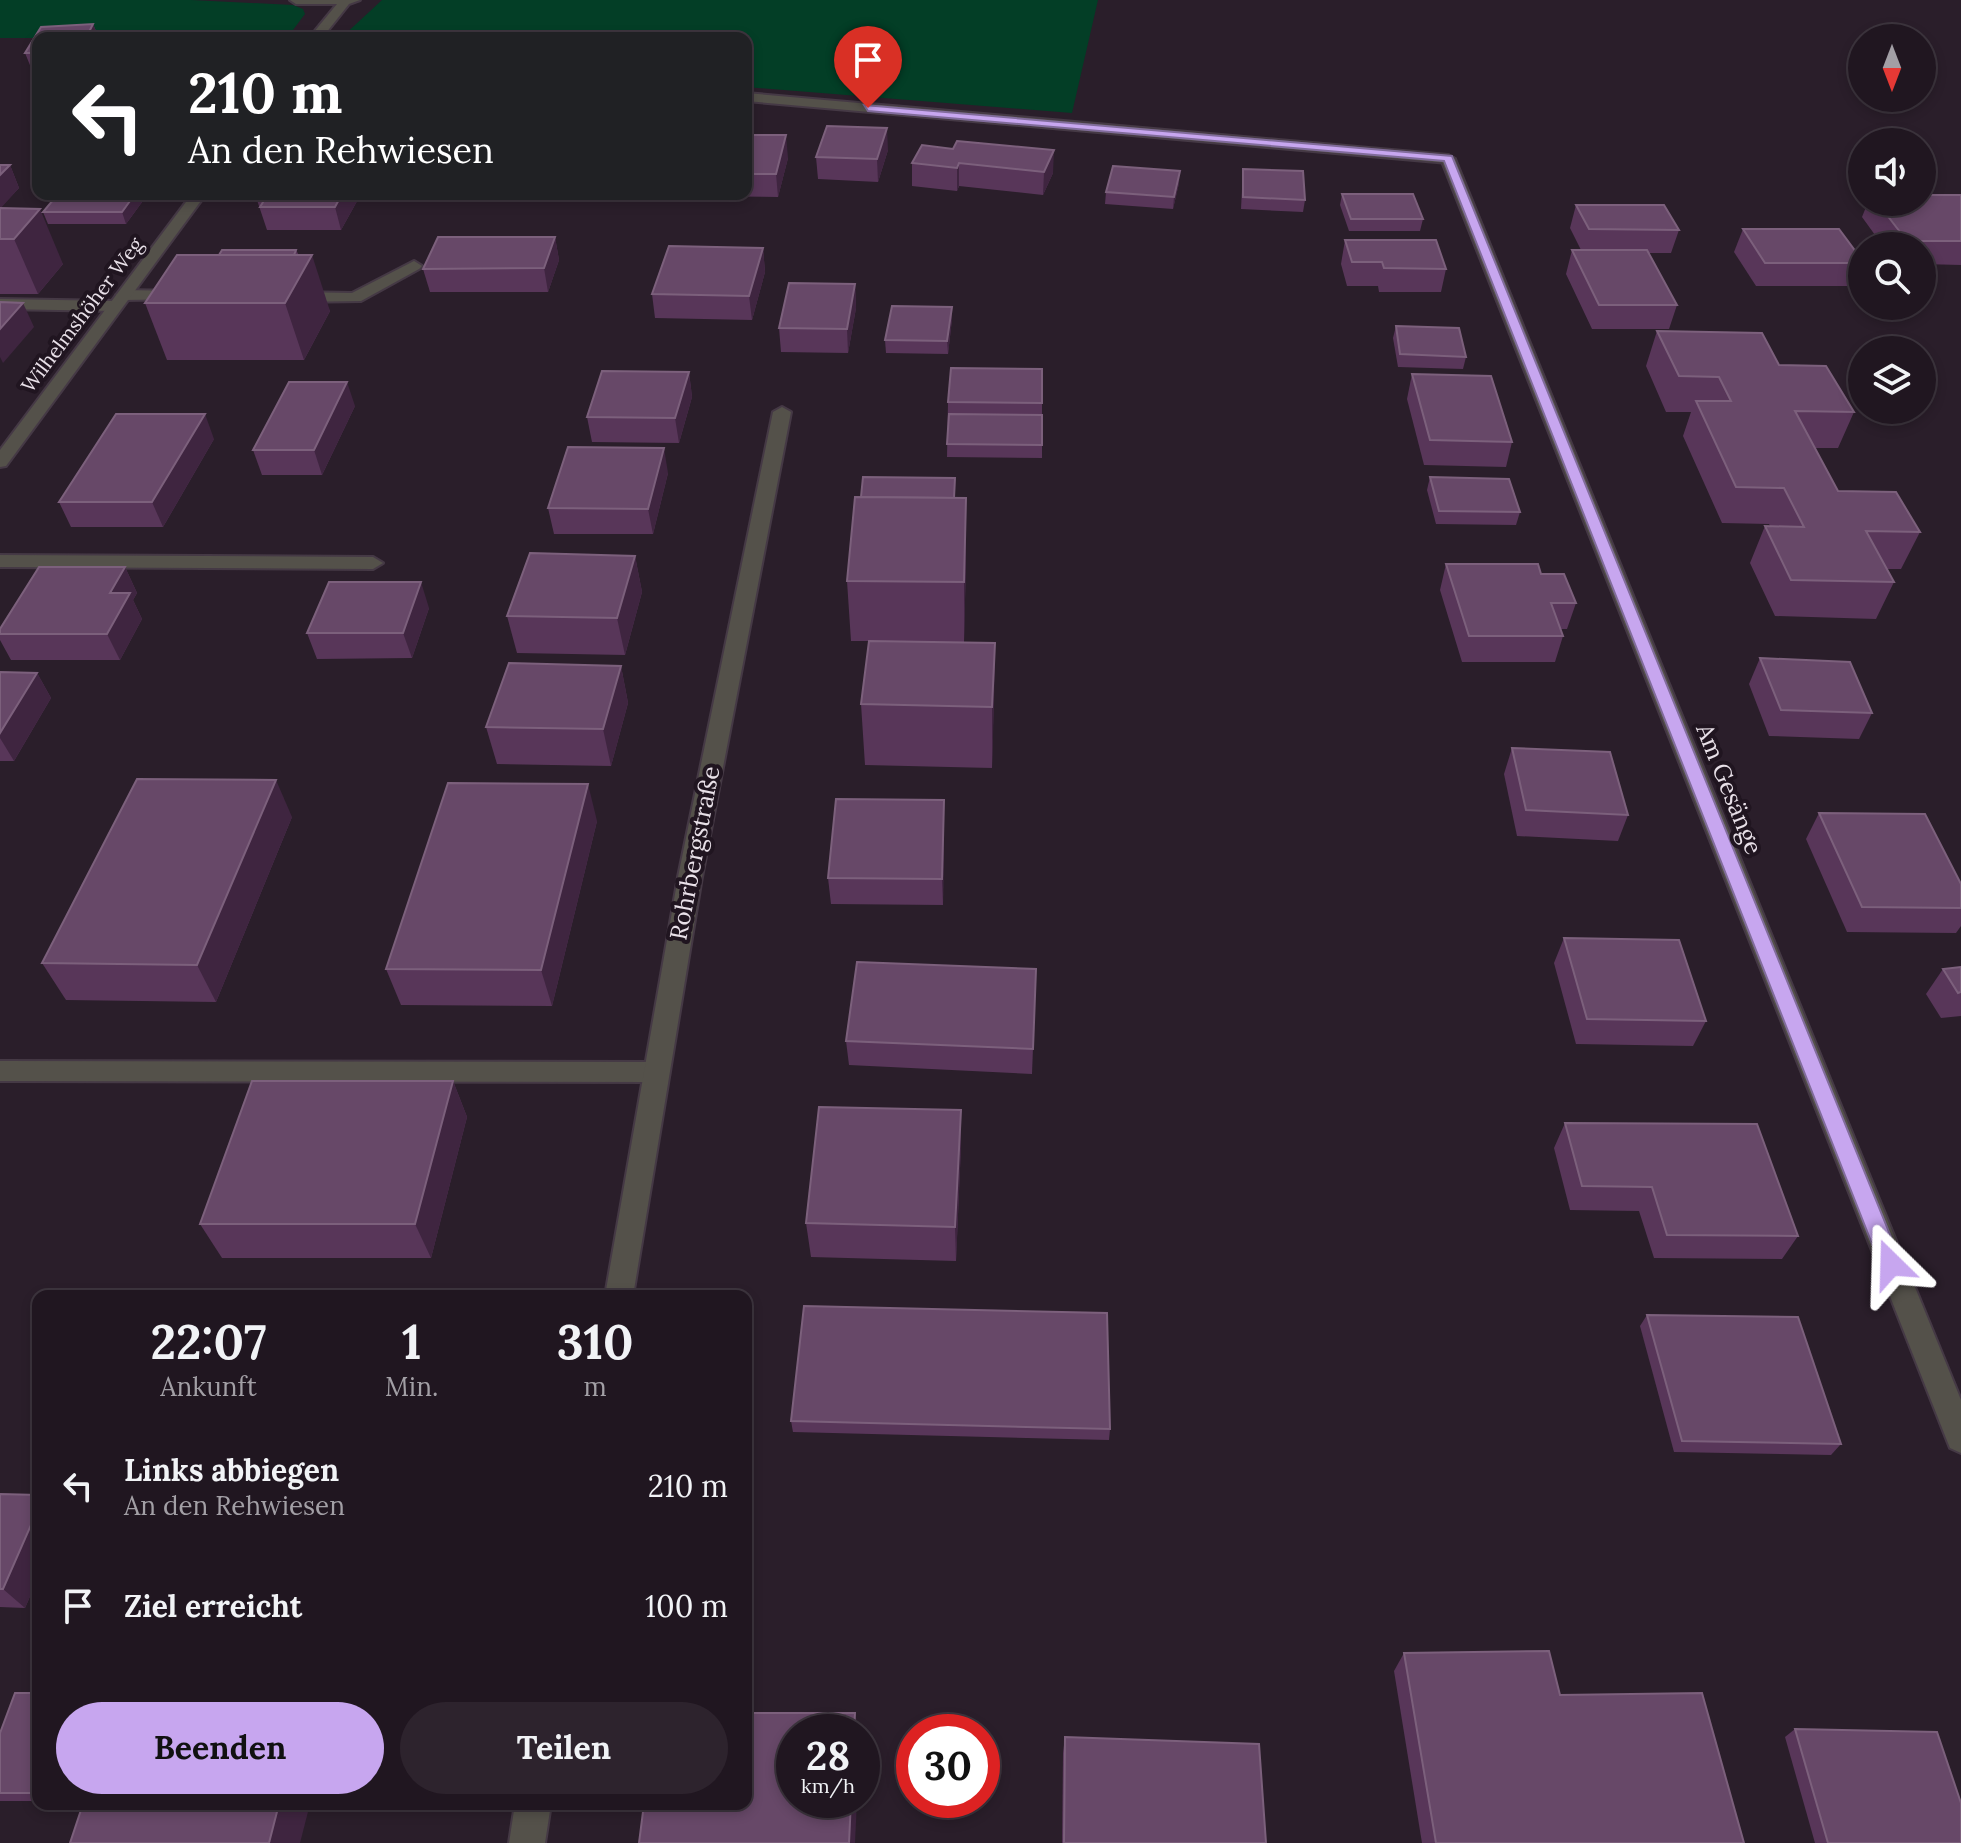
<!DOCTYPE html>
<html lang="de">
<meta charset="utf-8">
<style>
body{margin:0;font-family:Lora,serif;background:#2d232d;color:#f1f3f6;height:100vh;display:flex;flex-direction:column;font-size:30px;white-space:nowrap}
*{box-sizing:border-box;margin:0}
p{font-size:26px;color:#a29fa5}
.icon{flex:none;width:44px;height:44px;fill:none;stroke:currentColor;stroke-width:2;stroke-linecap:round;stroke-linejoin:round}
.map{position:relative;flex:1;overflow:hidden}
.panel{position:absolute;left:32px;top:1290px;width:720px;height:520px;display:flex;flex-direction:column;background:#201620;border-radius:16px;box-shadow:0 4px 12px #0003,0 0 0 2px #3d353e}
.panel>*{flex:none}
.top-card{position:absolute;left:32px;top:32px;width:720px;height:168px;border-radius:16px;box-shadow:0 4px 12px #0003,0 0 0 2px #3d353e;background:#202124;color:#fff;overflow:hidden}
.needle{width:52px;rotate:180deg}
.tools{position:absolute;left:1848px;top:24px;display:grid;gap:16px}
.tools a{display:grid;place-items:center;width:88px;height:88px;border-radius:50%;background:#201620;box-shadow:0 4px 12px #0003,0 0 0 2px #3d353e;font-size:40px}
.speed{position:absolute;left:776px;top:1714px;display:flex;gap:16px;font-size:40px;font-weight:700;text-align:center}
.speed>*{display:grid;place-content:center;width:104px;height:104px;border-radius:50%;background:#201620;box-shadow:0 4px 12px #0003,0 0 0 2px #3d353e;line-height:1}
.speed small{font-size:20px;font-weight:400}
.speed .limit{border:12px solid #d22;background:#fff;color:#111}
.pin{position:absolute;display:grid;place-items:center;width:68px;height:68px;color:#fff;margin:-82px -34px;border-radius:50% 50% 50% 0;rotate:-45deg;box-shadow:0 0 8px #0007}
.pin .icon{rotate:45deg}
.me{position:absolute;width:88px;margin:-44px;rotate:338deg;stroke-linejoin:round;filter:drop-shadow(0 0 6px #0008)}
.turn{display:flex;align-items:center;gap:28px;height:168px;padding:0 24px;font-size:36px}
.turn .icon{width:104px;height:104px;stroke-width:2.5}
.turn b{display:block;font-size:56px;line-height:68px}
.eta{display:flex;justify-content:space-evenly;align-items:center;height:136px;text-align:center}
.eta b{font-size:48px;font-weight:800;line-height:56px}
.primary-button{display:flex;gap:16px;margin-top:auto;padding:16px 24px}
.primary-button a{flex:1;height:92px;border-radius:48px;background:#c7a6ef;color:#111;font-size:32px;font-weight:800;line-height:92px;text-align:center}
.primary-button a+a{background:#2d232d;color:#f1f3f6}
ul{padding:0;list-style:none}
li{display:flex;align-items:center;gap:24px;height:120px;padding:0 24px}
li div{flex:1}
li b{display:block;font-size:30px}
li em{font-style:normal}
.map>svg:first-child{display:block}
.green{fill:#033e26}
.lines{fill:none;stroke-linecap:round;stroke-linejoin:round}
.service-casing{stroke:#453945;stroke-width:4}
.minor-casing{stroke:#453945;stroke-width:4}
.service{fill:#54514a;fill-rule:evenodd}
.minor{fill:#54514a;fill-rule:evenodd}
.wall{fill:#583659}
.shaded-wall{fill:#3f2540}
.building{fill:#674868;stroke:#7c607c;stroke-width:2}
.route{fill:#c7a6ef;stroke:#816c9b;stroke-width:2}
.labels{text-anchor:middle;stroke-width:8;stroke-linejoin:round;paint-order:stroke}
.far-street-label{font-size:20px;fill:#e8e0e8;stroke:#201520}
.street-label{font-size:24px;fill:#e8e0e8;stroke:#201520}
</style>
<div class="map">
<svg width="1961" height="1843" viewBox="0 0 1961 1843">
<rect width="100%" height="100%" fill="#2a1e2a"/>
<g class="green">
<polygon points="0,0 191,0 293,5 303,9 305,14 287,38 0,38"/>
<polygon points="382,0 1098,0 1072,113 746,87 746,38 341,38"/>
</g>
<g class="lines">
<defs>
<g id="service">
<polygon points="746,93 1448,155 1455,159 1448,163 746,101"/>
<polygon points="414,261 422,266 419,269 361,301 293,302 285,297 293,292 352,293"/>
<polygon points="180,291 188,296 186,299 124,300 116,295 124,290"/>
<polygon points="0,299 115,301 123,306 115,311 0,309"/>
<polygon points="0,555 373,557 383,563 373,569 0,567"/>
<polygon points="0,1061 656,1062 665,1065 669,1072 665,1079 656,1082 0,1081"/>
</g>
<g id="minor">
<polygon points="290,0 360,0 349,4 322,38 309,38 337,4 296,4"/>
<polygon points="1448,155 1455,159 1961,1400 1961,1453 1950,1448 1946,1438 1441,159"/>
<polygon points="192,194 206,194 6,466 0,467 0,450"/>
<polygon points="782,407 791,412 702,877 633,1296 605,1296 678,877 773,412"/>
<polygon points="515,1804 551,1804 545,1843 509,1843"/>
</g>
</defs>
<use href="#service" class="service-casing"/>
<use href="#minor" class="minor-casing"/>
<use href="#service" class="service"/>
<use href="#minor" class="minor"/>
</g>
<g class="wall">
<polygon points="93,24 99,38 38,38 38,75 34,75 25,53 41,27"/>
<polygon points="746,135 788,158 778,197 686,196 686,194 746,194"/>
<polygon points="922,145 1053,173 1043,195 959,186 957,191 912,186 912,163"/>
<polygon points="888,150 878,182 818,179 816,157"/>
<polygon points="0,165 10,165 19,188 0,208 63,264 38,294 0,294"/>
<polygon points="1243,169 1305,200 1303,212 1241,209"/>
<polygon points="1179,183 1173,209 1105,204 1106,192"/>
<polygon points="58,194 143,194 145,198 126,224 48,224 43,212"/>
<polygon points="255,194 361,194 341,230 267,230"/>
<polygon points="1342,194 1423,219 1420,231 1349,231 1340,205"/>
<polygon points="1961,195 1961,265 1922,264 1922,246 1883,246 1862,217 1868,202 1922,202"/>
<polygon points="1576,205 1679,230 1671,253 1648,253 1677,305 1669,329 1592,329 1566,274 1572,250 1581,250 1570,228"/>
<polygon points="1743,229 1862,260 1862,268 1854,286 1756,286 1734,252"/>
<polygon points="555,237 559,260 548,292 430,292 423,269"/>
<polygon points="1345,240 1446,269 1441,292 1379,292 1378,286 1347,286 1341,264"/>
<polygon points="763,248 765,272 752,320 655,318 652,294"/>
<polygon points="296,250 330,311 304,360 167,360 145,303 219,255"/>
<polygon points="855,284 856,308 848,353 781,352 779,328"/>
<polygon points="952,307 952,319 948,354 886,353 885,340"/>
<polygon points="1396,326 1466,357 1463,369 1398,367 1393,338"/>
<polygon points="1657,331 1779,365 1854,412 1838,448 1815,448 1838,491 1920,532 1901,569 1887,569 1894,582 1876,619 1775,616 1750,563 1765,526 1770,526 1769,524 1722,523 1683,436 1691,412 1666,412 1646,366"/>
<polygon points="1042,369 1042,458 947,457 948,402"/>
<polygon points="689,372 692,397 679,443 592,442 587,417"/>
<polygon points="1412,374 1512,442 1506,467 1424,465 1407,399"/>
<polygon points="355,406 322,475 262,475 253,450"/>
<polygon points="214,439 163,527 71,527 59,502"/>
<polygon points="668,473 653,534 554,534 548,508"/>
<polygon points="1430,477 1520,512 1516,525 1436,524 1427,490"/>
<polygon points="955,498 966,557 964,642 995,643 992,768 865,765 861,704 869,641 851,641 847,581"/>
<polygon points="635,556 642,592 625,655 517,653 507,616"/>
<polygon points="1446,564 1541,574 1576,603 1567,629 1561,629 1563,636 1555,662 1462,662 1440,590"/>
<polygon points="125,567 137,593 133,600 142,619 120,660 11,660 0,640 0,629"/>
<polygon points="429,608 412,658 317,659 307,633"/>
<polygon points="1760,658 1872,713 1859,739 1769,736 1749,684"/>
<polygon points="621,666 628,703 611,766 497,764 486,727"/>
<polygon points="0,672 37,673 51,698 14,761 0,761"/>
<polygon points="1512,748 1628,815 1618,841 1517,836 1504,774"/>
<polygon points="944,800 943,905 831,904 828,878"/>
<polygon points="1819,813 1961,884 1961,926 1956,933 1847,932 1806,839"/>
<polygon points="292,817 216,1002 66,1000 42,963"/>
<polygon points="597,821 552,1006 401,1005 386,969"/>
<polygon points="1564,938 1706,1021 1693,1046 1576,1044 1554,963"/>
<polygon points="1961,967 1961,1016 1941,1018 1926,994 1943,969"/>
<polygon points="1036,969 1032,1074 849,1065 846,1041"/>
<polygon points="453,1081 467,1117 431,1258 222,1258 200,1224"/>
<polygon points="1565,1123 1798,1236 1782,1259 1654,1258 1639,1211 1570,1210 1554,1148"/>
<polygon points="961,1145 956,1261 811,1257 806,1223"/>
<polygon points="1647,1315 1841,1444 1831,1455 1674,1452 1640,1326"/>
<polygon points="791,1421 1110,1429 1109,1440 793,1432"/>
<polygon points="0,1494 38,1495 38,1578 25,1608 0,1607"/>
<polygon points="1404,1653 1560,1695 1744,1843 1422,1843 1394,1671"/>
<polygon points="38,1693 38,1801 0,1801 0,1733"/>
<polygon points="1795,1729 1961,1843 1815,1843 1785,1737"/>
<polygon points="1065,1737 1266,1843 1062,1843 1063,1753"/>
</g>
<g class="shaded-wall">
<polygon points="93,24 99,38 86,38"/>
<polygon points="887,128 888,150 878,182 877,159"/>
<polygon points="786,135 788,158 778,197 776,174"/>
<polygon points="1054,150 1053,173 1043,195 1044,172"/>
<polygon points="959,163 959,186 957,191 957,168"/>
<polygon points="10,165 19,188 0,209 0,175"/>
<polygon points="1180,171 1179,183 1173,209 1174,197"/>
<polygon points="135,194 143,194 145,198 126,224 122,212"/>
<polygon points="342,194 361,194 341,230 335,207"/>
<polygon points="40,209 63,264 38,294 14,239"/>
<polygon points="555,237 559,260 548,292 544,268"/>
<polygon points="763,248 765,272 752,320 749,296"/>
<polygon points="312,255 330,311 304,360 285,303"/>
<polygon points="855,284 856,308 848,353 847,329"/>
<polygon points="23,303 34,327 3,363 0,357 0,329"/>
<polygon points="952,307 952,319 948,354 947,341"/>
<polygon points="689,372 692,397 679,443 675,418"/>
<polygon points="347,382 355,406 322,475 314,450"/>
<polygon points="205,414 214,439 163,527 152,502"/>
<polygon points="664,448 668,473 653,534 648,509"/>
<polygon points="966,498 966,557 964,642 964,582"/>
<polygon points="635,556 642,592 625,655 617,618"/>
<polygon points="125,567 137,593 133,600 142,619 120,660 107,634 110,593"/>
<polygon points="421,582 429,608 412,658 403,633"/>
<polygon points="995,643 994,703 992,768 992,707"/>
<polygon points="621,666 628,703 611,766 603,729"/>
<polygon points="37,673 51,698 14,761 0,738 0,733"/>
<polygon points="276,780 292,817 216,1002 197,965"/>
<polygon points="588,784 597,821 552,1006 541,970"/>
<polygon points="944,800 944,826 943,905 942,879"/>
<polygon points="453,1081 467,1117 431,1258 415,1224"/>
<polygon points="961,1110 961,1145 956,1261 955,1227"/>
<polygon points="38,1509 38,1578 25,1608 3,1589"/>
<polygon points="855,1713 859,1732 854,1732"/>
<polygon points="851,1800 857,1800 855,1843 849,1843"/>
<polygon points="279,1804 310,1804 300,1843 269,1843"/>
</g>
<g class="building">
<polygon points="93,24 86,38 38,38 38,53 25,53 41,27"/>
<polygon points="827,126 887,128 877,159 816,157"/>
<polygon points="746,135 786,135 776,174 746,174"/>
<polygon points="957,141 1054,150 1044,172 959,163 957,168 912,163 922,145 953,149"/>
<polygon points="0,165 10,165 0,175"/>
<polygon points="1113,166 1180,171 1174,197 1106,192"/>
<polygon points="1243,169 1303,171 1305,200 1243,197"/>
<polygon points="58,194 135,194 122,212 43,212"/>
<polygon points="268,194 342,194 335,207 260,207"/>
<polygon points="1342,194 1413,194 1423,219 1351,219"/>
<polygon points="1922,195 1961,195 1961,241 1907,241 1877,202 1922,202"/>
<polygon points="1576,205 1664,205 1679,230 1589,229"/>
<polygon points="0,208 40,209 14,239 0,239"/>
<polygon points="1743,229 1839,229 1862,260 1862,263 1765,263"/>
<polygon points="438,237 555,237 544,268 423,269"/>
<polygon points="1345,240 1436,240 1446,269 1384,268 1382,262 1352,262"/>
<polygon points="669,246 763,248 749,296 652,294"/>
<polygon points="222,250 296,250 294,255 219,255"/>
<polygon points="1572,250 1647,250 1677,305 1599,305"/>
<polygon points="177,255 312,255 285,303 145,303"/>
<polygon points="789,283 855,284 847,329 779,328"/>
<polygon points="0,302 23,303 0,329"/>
<polygon points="892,306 952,307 947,341 885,340"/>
<polygon points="1396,326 1459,328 1466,357 1400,354"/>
<polygon points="1657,331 1762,333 1779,365 1826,366 1854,412 1795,411 1838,491 1896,492 1920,532 1866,531 1894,582 1791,580 1765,526 1804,527 1784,488 1736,487 1696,401 1731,401 1719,377 1679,376"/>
<polygon points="951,368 1042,369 1042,403 948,402"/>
<polygon points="602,371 689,372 675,418 587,417"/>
<polygon points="1412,374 1491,376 1512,442 1430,440"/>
<polygon points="289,382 347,382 314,450 253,450"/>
<polygon points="116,414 205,414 152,502 59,502"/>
<polygon points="949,414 1042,415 1042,445 947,444"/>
<polygon points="568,447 664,448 648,509 548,508"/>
<polygon points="863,477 955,478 954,498 861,497"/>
<polygon points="1430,477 1509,479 1520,512 1439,511"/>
<polygon points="855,497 966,498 964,582 847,581"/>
<polygon points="530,553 635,556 617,618 507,616"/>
<polygon points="1446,564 1538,564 1541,574 1564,574 1576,603 1551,603 1563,636 1469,636"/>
<polygon points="39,567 125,567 110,593 130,593 107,634 0,634 0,629"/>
<polygon points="329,582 421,582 403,633 307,633"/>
<polygon points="869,641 995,643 992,707 861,704"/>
<polygon points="1760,658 1850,662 1872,713 1781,710"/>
<polygon points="509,663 621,666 603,729 486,727"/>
<polygon points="0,672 37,673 0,733"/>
<polygon points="1512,748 1610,752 1628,815 1526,810"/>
<polygon points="137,779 276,780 197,965 42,963"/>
<polygon points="448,783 588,784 541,970 386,969"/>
<polygon points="836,799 944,800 942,879 828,878"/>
<polygon points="1819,813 1925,814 1961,884 1961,908 1862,907"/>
<polygon points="1564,938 1679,940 1706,1021 1587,1019"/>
<polygon points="857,962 1036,969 1033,1049 846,1041"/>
<polygon points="1961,967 1961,992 1958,993 1943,969"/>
<polygon points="252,1081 453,1081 415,1224 200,1224"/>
<polygon points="819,1107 961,1110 955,1227 806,1223"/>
<polygon points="1565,1123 1757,1124 1798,1236 1667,1235 1652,1187 1582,1186"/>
<polygon points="804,1306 1107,1313 1110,1429 791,1421"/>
<polygon points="1647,1315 1798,1317 1841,1444 1682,1441"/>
<polygon points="0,1494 38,1495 38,1509 3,1589 0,1589"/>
<polygon points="1549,1651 1560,1695 1702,1693 1744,1843 1436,1843 1404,1653"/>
<polygon points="15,1693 38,1693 38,1793 0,1793 0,1733"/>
<polygon points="746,1713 855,1713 854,1732 794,1732 794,1800 851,1800 849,1843 639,1843 644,1804 746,1804"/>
<polygon points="1795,1729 1937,1732 1961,1803 1961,1843 1828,1843"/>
<polygon points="1065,1737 1259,1744 1266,1843 1064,1843"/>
<polygon points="83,1804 279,1804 269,1843 70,1843"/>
</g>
<polygon class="route" points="864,105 1452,156 1902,1264 1899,1270 1883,1270 1880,1264 1444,161 868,111"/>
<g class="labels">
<g class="far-street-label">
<text transform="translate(82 315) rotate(-53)" y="7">Wilhelmshöher Weg</text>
</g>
<g class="street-label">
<text transform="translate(1729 789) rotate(68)" y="8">Am Gesänge</text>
<text transform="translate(695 853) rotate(-79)" y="8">Rohrbergstraße</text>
</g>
</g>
</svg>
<div class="tools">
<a><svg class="needle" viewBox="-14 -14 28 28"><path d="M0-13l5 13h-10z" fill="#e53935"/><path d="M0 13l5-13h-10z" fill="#a29fa5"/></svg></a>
<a><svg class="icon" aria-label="sound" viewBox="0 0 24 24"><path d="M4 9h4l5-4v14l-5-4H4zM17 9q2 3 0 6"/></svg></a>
<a><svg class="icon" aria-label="search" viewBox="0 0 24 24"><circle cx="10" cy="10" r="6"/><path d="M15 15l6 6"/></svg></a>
<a><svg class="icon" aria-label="layers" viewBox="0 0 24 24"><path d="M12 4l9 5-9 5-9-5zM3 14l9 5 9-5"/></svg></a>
</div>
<div class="speed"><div>28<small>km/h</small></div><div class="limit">30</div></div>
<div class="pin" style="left:868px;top:108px;background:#d93025"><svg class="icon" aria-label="arrive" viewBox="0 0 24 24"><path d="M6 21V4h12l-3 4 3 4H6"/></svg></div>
<svg class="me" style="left:1891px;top:1264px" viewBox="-20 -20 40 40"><path d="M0-17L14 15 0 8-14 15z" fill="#c7a6ef" stroke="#fff" stroke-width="4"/></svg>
<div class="top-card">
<div class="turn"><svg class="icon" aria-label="left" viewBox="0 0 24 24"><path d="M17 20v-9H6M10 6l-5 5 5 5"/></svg><div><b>210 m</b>An den Rehwiesen</div></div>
</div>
<section class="panel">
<div class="eta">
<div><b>22:07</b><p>Ankunft</p></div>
<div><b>1</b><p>Min.</p></div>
<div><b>310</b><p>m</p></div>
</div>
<ul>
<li><svg class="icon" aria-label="left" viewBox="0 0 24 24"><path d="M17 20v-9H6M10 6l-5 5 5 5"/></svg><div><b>Links abbiegen</b><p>An den Rehwiesen</p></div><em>210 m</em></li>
<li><svg class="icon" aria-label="arrive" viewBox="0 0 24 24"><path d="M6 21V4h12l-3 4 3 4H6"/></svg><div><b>Ziel erreicht</b></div><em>100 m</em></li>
</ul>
<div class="primary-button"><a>Beenden</a><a>Teilen</a></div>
</section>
</div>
